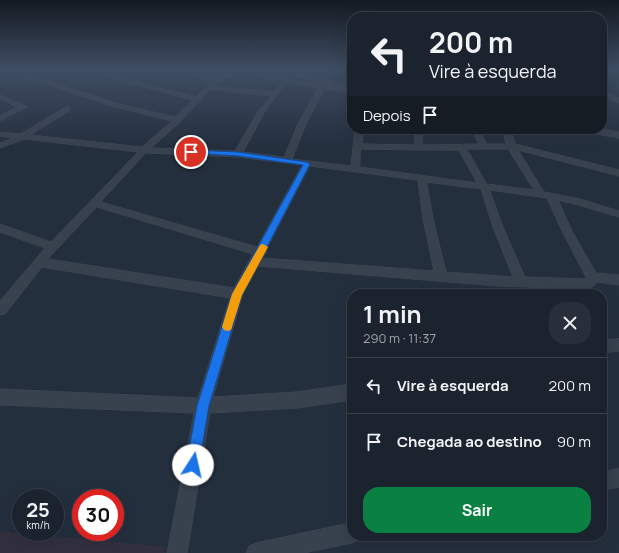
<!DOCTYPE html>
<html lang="pt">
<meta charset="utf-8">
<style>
body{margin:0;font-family:Manrope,sans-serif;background:#282f3a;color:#f1f3f6;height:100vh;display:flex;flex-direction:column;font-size:15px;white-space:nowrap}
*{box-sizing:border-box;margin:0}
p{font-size:13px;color:#a0a4aa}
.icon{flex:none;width:22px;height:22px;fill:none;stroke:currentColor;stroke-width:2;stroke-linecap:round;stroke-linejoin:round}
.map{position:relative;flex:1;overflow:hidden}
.details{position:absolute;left:347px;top:289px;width:260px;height:252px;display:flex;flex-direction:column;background:#1b232e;border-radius:16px;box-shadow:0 4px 16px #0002,0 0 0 1px #39404a}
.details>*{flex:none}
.hud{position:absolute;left:347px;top:12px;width:260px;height:122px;border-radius:16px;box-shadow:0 4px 16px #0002,0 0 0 1px #39404a;background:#1b232e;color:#f1f3f6;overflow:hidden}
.speed{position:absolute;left:12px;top:489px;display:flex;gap:8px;font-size:20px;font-weight:700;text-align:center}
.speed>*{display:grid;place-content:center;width:52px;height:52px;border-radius:50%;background:#1b232e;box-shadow:0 4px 16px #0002,0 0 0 1px #39404a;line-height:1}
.speed small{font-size:10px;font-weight:400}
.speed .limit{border:6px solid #d22;background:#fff;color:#111}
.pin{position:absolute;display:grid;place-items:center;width:34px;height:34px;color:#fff;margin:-17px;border:2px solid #fff;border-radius:50%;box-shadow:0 1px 4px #0007}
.me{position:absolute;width:44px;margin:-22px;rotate:10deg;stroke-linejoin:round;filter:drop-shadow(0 0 3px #0008)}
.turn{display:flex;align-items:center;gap:14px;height:84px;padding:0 16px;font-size:18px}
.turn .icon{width:52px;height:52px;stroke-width:2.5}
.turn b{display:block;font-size:28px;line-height:34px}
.then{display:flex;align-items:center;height:38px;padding:0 16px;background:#0003;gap:8px;font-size:15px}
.round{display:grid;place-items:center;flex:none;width:42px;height:42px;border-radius:16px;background:#282f3a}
.head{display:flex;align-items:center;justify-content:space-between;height:68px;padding:0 16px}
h1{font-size:24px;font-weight:700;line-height:30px}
.button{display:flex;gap:8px;margin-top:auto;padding:8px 16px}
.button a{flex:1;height:46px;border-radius:16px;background:#0b8043;color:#fff;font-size:16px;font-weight:700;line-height:46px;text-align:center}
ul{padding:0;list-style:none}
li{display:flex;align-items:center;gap:12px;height:56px;padding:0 16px;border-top:1px solid #39404a}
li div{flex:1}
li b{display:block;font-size:15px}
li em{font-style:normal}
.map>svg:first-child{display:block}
.medical{fill:#32303f}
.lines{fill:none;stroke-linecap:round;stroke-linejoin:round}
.minor-casing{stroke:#414a57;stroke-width:1}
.tertiary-casing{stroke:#414a57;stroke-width:1}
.minor{fill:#38414e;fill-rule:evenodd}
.tertiary{fill:#38414e;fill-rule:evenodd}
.route{fill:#1a73e8;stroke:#114b97}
.slow{fill:#f59e0b}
</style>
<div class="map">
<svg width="619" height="553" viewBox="0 0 619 553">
<rect width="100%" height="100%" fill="#242f3e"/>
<polygon class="medical" points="0,531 166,547 165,553 0,553"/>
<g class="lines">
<defs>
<g id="minor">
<path d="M1 69H10L119 104 175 117 193 100 75 69H86L196 97 212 81 159 69H171L216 78 232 73 251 72 352 90V94L324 89 306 124 292 159 351 166 355 129H363L362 144 414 145 415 129H423L422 145 479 144 471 129H479L487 144H506L503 129H511L515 144 619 170V176L518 150 544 192 580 199 619 211V217L578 205 558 200 572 231 596 273 619 275V285L597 282 595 285 587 289 497 286 258 266 243 294 213 397 297 392 352 384V400L297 408 210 413 187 553H167L194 413 0 405V389L198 398 230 298 42 267 5 314 0 315V301L45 248 0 232V224L51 242 138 152 24 139 0 148V143L13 138 0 136V132L21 134 66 107H69V111L30 135 142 147 172 121 115 107ZM251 76 282 81 273 92 214 86C223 76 238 76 251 76ZM287 82 318 88 298 124 284 157 243 152 264 113ZM211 89 271 96 257 113 235 151 151 148 180 122ZM361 149 418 150H459L477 183 360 167ZM467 149H508L534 190 487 184ZM146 153 238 157 302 165 257 247 101 202ZM310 166 418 180 423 219 434 271 262 258 267 252 266 251ZM427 182 481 189 493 227 513 277 446 272 433 219ZM490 190 547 198 562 231 586 277V279L525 277 503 227ZM97 207 253 254 234 288 48 259Z"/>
<polygon points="602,91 619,98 619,103 602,96"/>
<polygon points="0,95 25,106 27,107 0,121 0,116 17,107 0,99"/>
<polygon points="619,339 619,351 602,353 602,341"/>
<polygon points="619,469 619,487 602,490 602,472"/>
<polygon points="352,523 352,536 361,536 359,540 352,543 304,553 246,553 249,546 256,543"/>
</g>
<g id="tertiary">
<polygon points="267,69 281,69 352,86 352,90"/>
<polygon points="580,129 601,129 619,132 619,138 585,132"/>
</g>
</defs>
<use href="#minor" class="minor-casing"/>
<use href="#tertiary" class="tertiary-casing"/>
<use href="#minor" class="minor"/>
<use href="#tertiary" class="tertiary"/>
</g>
<linearGradient id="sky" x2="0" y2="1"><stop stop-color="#141a22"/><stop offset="0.47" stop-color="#3f4d63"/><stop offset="1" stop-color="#3f4d63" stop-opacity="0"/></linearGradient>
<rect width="619" height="147" fill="url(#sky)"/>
<polygon class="route" points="191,150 238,152 307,162 310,164 242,295 209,406 199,465 197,469 193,471 188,469 186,465 197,406 232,294 303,165 238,156 189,153 189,151"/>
<polygon class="slow" points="263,244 268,247 242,295 232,327 231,330 227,331 224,330 222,327 232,294 260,245"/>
</svg>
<div class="speed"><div>25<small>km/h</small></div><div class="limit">30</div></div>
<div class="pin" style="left:191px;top:152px;background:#d93025"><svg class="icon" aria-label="arrive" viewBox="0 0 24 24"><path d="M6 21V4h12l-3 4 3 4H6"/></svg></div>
<svg class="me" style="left:193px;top:465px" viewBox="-20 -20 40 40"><circle r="19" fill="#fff"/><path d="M0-13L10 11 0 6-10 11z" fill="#1a73e8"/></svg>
<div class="hud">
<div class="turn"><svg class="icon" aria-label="left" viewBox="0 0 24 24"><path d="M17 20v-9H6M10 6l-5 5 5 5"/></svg><div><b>200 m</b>Vire à esquerda</div></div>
<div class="then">Depois<svg class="icon" aria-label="arrive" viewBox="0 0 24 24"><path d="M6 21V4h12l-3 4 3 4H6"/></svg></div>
</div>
<section class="details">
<div class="head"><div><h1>1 min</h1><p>290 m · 11:37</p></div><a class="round"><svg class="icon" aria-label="close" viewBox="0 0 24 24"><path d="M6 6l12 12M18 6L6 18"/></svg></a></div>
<ul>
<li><svg class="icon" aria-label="left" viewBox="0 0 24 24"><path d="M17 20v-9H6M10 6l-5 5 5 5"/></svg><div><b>Vire à esquerda</b></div><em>200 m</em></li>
<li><svg class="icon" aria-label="arrive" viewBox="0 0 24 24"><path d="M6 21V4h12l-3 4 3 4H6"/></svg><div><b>Chegada ao destino</b></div><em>90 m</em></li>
</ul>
<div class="button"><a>Sair</a></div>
</section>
</div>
